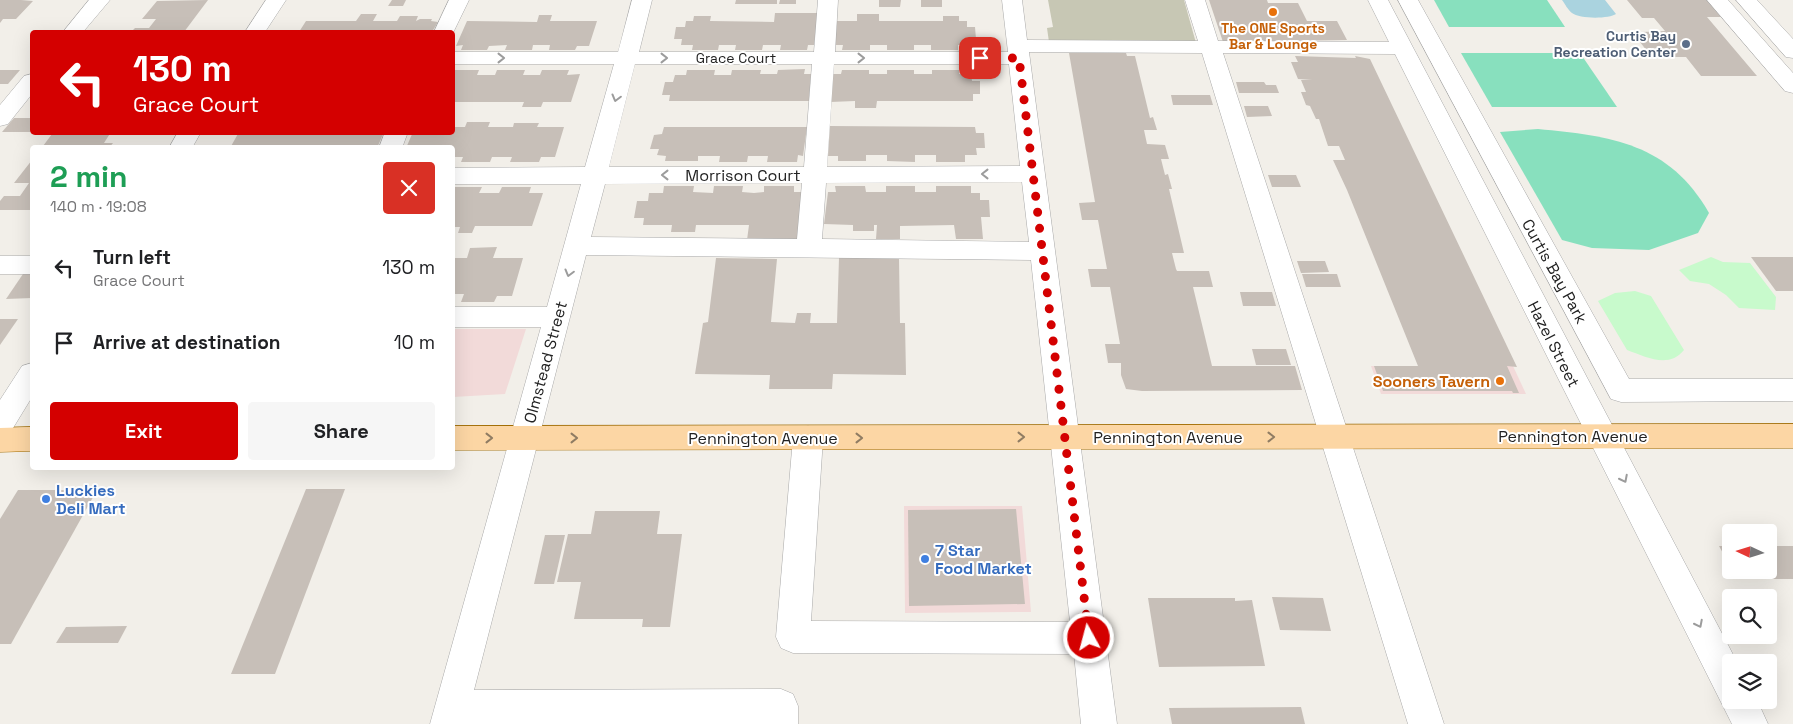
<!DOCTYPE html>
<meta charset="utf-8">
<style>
body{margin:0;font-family:"Space Grotesk",sans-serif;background:#f6f6f6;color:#202124;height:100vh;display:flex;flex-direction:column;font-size:19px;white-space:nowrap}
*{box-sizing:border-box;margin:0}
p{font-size:16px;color:#757577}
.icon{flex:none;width:28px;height:28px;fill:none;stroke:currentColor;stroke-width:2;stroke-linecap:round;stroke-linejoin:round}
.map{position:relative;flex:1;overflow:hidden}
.details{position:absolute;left:30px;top:145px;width:425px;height:325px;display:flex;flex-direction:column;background:#fff;border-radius:5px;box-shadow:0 5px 20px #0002}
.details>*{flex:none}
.guide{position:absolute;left:30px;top:30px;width:425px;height:105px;border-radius:5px;box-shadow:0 5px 20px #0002;background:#d40000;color:#fff;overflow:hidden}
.needle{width:32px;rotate:274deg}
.controls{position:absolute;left:1722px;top:524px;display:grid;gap:10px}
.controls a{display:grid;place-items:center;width:55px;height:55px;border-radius:5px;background:#fff;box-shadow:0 5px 20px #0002;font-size:25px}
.pin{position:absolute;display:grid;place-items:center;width:42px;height:42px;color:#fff;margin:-21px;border-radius:10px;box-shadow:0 2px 8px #0006}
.me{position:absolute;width:55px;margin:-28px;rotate:353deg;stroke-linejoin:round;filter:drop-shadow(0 0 4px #0008)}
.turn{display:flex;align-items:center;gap:18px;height:105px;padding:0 20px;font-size:22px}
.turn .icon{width:65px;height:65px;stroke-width:2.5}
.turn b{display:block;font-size:35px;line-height:42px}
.round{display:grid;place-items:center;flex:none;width:52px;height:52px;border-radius:5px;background:#f6f6f6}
.headline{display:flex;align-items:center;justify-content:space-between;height:85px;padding:0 20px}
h1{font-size:30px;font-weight:600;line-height:38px;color:#1e9e55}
.button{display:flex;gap:10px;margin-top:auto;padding:10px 20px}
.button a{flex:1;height:58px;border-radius:5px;background:#d40000;color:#fff;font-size:20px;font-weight:600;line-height:58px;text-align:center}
.button a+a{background:#f6f6f6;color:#202124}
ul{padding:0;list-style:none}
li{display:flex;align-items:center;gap:15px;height:75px;padding:0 20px}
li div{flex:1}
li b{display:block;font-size:19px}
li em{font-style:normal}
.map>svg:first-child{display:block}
.commercial{fill:#f2dad9}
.construction{fill:#c7c7b4}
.park{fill:#c8facc}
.pitch{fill:#88e0be}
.water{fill:#aad3df}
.building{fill:#c7bfb8}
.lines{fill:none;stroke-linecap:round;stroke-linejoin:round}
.minor-casing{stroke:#a9a9a9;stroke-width:1}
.major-casing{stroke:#a06b00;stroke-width:1}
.minor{fill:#fff;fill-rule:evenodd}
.major{fill:#fcd6a4;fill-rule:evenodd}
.oneway{stroke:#9c9c9c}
.oneway2{stroke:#8f7c63}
.route{stroke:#d40000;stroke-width:9;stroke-dasharray:0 16.2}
.food-dot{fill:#e8710a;stroke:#fff;stroke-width:2}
.service-dot{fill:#5c6f8a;stroke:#fff;stroke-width:2}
.shop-dot{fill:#3f7fe0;stroke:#fff;stroke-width:2}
.labels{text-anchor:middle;stroke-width:4;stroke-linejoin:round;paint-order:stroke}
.far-food-label{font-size:14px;font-weight:bold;fill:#c56008;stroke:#fff}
.far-service-label{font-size:14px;font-weight:bold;fill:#4e5e75;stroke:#fff;text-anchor:end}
.far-street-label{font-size:14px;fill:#222;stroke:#fff}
.street-label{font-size:16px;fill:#222;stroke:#fff}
.food-label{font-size:16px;font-weight:bold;fill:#c56008;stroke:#fff;text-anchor:end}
.shop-label{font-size:16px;font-weight:bold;fill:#366cbe;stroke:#fff;text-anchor:start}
</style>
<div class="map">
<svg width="1793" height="724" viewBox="0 0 1793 724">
<rect width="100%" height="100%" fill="#f2efe9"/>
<g class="commercial">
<polygon points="453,329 526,329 505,394 453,397"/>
<polygon points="1371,366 1513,366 1526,394 1381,394"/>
<polygon points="904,506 1022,506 1031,612 905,613"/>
</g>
<polygon class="construction" points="1048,0 1184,0 1196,43 1049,42 1047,28 1053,27"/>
<g class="park">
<polygon points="1711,257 1723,262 1750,263 1776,297 1775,310 1739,308 1726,295 1709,284 1690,281 1679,270"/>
<path d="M1635 291 1651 296 1684 350C1669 369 1646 357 1627 350L1598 301 1615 293Z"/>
</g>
<g class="pitch">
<polygon points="1434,0 1547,0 1565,27 1449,27"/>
<polygon points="1461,53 1580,53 1617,107 1492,107"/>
<path d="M1538 129C1611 136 1669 143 1709 213L1698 233 1649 250 1592 248 1562 240 1500 132Z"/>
</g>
<path class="water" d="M1562 0H1605L1616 14C1609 19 1579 19 1572 13 1568 10 1565 4 1562 0Z"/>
<g class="building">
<polygon points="0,0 21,0 33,1 16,19 3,19 0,23"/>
<polygon points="208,0 184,32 131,32 135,28 149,28 156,19 142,19 157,1"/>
<polygon points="392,0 406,0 403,6 388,6"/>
<polygon points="736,0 777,0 777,4 735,4"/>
<polygon points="780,0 796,0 796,4 779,4"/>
<polygon points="879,0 901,0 900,7 879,7"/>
<rect x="921" y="0" width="21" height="7"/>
<polygon points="1209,0 1267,0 1268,3 1298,3 1307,21 1337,21 1347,40 1223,42"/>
<polygon points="1627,0 1707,0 1721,17 1707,17 1757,76 1701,76 1686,57 1667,57 1662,51 1647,51 1636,37 1647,37 1642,32 1665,31 1654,18 1642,18"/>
<polygon points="775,13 818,13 814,45 808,45 807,50 780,50 781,45 763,45 762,50 735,50 736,45 719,45 718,50 692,50 693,45 681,45 682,39 674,39 676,27 685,27 686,21 693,21 694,16 711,16 710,21 774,22"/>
<polygon points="361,14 377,14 373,21 397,21 400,16 418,16 416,21 420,19 432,19 431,21 438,22 432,32 299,32 306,21 356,21"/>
<polygon points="857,14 879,14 879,21 943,21 943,16 959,16 959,21 967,21 967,27 975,27 976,39 969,39 969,45 958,45 958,50 931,50 931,45 914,45 914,50 887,50 887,45 870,45 870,50 842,50 843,45 835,45 837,21 857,21"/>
<polygon points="539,15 552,15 550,21 597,21 589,46 577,46 575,50 549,50 550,45 533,45 532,50 505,50 507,45 489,46 487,50 461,50 463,45 456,46 467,21 537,22"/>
<polygon points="1069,53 1126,53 1127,56 1135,56 1150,118 1153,117 1157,130 1144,130 1147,144 1165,145 1169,159 1161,159 1165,175 1168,174 1172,189 1169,189 1184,253 1172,253 1176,269 1177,271 1209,271 1213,287 1193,287 1212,366 1295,366 1302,390 1142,391 1126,389 1121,375 1121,363 1108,363 1105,344 1120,344 1110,287 1091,287 1088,269 1107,269 1098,220 1082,220 1079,203 1095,202"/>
<polygon points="1295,56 1356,58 1355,56 1370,59 1517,367 1507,366 1519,393 1513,393 1512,391 1383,391 1374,366 1418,366 1347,190 1333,160 1345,160 1339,146 1328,146 1319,119 1316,119 1310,106 1306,105 1301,92 1306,92 1301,80 1312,80 1298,79 1291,62 1298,62"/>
<polygon points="805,69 804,74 811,74 809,101 669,101 670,95 662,95 665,82 673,82 675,75 686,75 687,70 715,70 714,75 731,75 732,70 761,70 760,74 777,74 778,70"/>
<polygon points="0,70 20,70 8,84 0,84"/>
<polygon points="452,70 479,70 477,75 495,75 497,70 525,70 523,75 540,75 542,70 569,70 567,75 580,74 571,102 543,102 541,107 522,107 524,102 452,102"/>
<polygon points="842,70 869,70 869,74 887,74 887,70 914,70 914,74 932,74 932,70 959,70 959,74 971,74 972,81 980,81 980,94 973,94 973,101 877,101 876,108 855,108 855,101 830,102 833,74 841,74"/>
<polygon points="1236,82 1264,82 1266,85 1276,85 1279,93 1239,93"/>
<polygon points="1171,95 1210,95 1213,105 1173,105"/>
<polygon points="1244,106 1268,106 1272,116 1247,117"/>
<polygon points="14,118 32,118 32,129 30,132 2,132"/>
<polygon points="467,122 490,122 488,127 513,127 514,123 539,123 537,127 564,127 555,157 541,157 539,162 510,162 512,157 492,157 490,162 461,162 463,157 452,157 452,148 406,148 413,132 452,132 452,127 465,127"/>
<polygon points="830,126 975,127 976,133 984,133 985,148 976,148 977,155 965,155 965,162 936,162 936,155 915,155 915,162 887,161 887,155 866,155 866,161 838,161 838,156 828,156"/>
<polygon points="664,127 807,127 803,156 798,155 797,162 767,162 768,156 748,156 747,162 719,162 720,156 698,156 698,161 665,161 666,156 657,155 659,149 650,149 654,135 662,134"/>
<polygon points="38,132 111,132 104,143 113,143 109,148 43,146 52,134 36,134"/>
<polygon points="239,132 384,132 377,148 230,148"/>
<polygon points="32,160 32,210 0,210 0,201 4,196 20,196 29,183 14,183"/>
<polygon points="1268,175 1296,175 1301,187 1272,187"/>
<polygon points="664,186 694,186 693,192 713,193 714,186 743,186 742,192 754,193 764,192 764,186 794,186 794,192 807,192 798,240 747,240 749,225 696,225 695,232 671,232 672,225 643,225 644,218 634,218 637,201 648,201 649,193 663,193"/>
<polygon points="835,186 865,186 866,192 886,192 886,186 915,186 915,192 936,192 936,186 971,186 971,193 980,193 980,200 989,200 990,217 981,217 983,239 956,239 954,225 900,226 900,239 876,239 877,225 874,225 874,231 853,231 853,225 824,224 828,192 836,192"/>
<polygon points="452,187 482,187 479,193 499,193 502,187 531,187 529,193 543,193 532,226 475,226 472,233 458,233 460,227 452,227"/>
<polygon points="497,247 493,258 523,258 512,296 497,296 494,302 461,302 464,294 452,294 452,258 467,258 470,248"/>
<polygon points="1751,257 1793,257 1793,291 1776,291"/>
<polygon points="716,258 777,259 771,322 795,323 797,313 811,313 810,323 837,323 839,258 899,258 900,323 905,323 906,375 833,374 832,389 769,389 770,375 695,374 703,323 708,322"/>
<polygon points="1297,261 1325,261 1329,272 1301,273"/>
<polygon points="23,274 32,274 32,298 6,299"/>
<polygon points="1302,274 1337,274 1341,287 1306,287"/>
<polygon points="1240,292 1272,292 1276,306 1243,306"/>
<polygon points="0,319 18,319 0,345"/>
<polygon points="1252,349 1286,349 1291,365 1256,365"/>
<polygon points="306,489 345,489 275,674 231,674"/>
<polygon points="18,490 97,490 11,644 0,644 0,519"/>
<polygon points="1016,509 1025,604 909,606 908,510"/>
<polygon points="595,511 660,511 657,534 682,534 670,627 642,627 643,619 574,619 581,582 557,582 568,534 591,534"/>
<polygon points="545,535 565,535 554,584 534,584"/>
<polygon points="1719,546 1731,546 1731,568"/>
<polygon points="1769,546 1793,546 1793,579 1737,579 1732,570 1769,570"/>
<polygon points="1272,597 1323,598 1331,631 1280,630"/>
<polygon points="1148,598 1235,598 1235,601 1252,600 1265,666 1159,667"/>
<polygon points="127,626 118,643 56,643 66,627"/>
<polygon points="1301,707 1305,724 1172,724 1169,708"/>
</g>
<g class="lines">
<defs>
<g id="minor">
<polygon points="89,0 110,0 83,32 63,32"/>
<polygon points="266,0 286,0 265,32 245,32"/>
<polygon points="449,0 469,0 452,35 452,32 434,32"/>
<path d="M632 0H652L639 52H814L818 0H838L835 52H1008L1002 0H1022L1027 40 1198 41 1185 0H1205L1218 41 1389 42 1368 0H1388L1737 662H1731V700H1757L1768 724H1732L1395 54 1223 53 1444 724H1408L1202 53 1029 52 1117 724H1081L1074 654 793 653 781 648 776 637 793 438 798 429 808 426 818 429 823 438 811 621 1070 622 1031 260 586 255 474 690 781 689 793 694 798 706V724H430L541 327H452V307H547L581 184H452V168L585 167 614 64H452V52H618ZM635 64H812L804 167H609ZM834 64H1009L1020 166 827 167ZM1022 182 1029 242 822 239 826 183ZM802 183 797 239 591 237 605 184Z"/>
<polygon points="1398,0 1418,0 1629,379 1793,379 1793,401 1621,402 1611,399"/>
<polygon points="1707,0 1728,0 1793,73 1793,93 1785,91"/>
<polygon points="1736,0 1757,0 1793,39 1793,58 1786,57"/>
<polygon points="32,74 32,94 8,124 0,126 0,105 24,76"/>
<polygon points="178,132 201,132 192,148 169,148"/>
<polygon points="385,132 408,132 402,148 379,148"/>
<rect x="0" y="256" width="32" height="18"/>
<polygon points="32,363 32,397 10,433 0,436 0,400 22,366"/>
</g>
<g id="major">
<polygon points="1793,424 1793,448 452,450 452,426"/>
<polygon points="32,427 32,451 0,452 0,428"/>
</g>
</defs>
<use href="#minor" class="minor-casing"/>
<use href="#major" class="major-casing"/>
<use href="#minor" class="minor"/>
<use href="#major" class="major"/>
</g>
<defs><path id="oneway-chevron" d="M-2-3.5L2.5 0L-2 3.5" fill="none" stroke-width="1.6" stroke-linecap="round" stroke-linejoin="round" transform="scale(1.25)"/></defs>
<g class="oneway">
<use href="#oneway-chevron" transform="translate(501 58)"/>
<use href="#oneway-chevron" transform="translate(664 58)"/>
<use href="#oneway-chevron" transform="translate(861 58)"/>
<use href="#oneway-chevron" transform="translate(616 98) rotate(105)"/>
<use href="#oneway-chevron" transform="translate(985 174) rotate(180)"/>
<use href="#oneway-chevron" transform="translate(665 175) rotate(180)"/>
<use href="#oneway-chevron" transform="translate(569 273) rotate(105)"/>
<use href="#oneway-chevron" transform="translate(1624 479) rotate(63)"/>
<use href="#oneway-chevron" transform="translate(1699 624) rotate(63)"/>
</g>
<g class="oneway2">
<use href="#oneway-chevron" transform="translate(1021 437)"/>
<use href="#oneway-chevron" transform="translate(1271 437)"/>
<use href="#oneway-chevron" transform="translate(489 438)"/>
<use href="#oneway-chevron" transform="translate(574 438)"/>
<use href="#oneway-chevron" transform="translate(859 438)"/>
</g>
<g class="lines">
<polyline class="route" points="980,58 1019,58 1089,638"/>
</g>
<g class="food-dot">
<circle cx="1273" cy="12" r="5"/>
<circle cx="1500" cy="381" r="5"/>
</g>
<circle class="service-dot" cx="1686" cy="44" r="5"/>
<g class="shop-dot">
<circle cx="46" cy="499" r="5"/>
<circle cx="925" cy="559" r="5"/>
</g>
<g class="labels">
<g class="far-food-label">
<text x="1273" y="33">The ONE Sports<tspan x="1273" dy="16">Bar &amp; Lounge</tspan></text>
</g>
<g class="far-service-label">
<text x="1676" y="41">Curtis Bay<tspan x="1676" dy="16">Recreation Center</tspan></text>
</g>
<g class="far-street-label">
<text x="736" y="63">Grace Court</text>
</g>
<g class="street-label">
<text x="743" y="181">Morrison Court</text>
<text transform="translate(1555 271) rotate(61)" y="6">Curtis Bay Park</text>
<text transform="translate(1554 344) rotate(63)" y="6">Hazel Street</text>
<text transform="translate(545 362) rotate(-75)" y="6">Olmstead Street</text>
<text x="1573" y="442">Pennington Avenue</text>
<text x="1168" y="443">Pennington Avenue</text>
<text x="763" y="444">Pennington Avenue</text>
</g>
<g class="food-label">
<text x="1490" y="387">Sooners Tavern</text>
</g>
<g class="shop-label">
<text x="56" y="496">Luckies<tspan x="56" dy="18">Deli Mart</tspan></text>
<text x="935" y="556">7 Star<tspan x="935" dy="18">Food Market</tspan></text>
</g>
</g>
</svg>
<div class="controls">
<a><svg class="needle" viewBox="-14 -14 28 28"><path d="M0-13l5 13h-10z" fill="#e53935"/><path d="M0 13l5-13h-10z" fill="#757577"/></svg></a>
<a><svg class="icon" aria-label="search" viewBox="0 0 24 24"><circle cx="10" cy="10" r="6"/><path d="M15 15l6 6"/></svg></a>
<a><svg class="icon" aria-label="layers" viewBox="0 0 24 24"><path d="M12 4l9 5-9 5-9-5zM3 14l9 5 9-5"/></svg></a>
</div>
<div class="pin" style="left:980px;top:58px;background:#d93025"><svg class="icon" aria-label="arrive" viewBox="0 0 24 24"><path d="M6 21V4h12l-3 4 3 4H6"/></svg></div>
<svg class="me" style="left:1089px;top:638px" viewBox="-20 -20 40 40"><circle r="17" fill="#d40000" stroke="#fff" stroke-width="3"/><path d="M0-11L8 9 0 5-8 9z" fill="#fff"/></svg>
<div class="guide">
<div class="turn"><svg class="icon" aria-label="left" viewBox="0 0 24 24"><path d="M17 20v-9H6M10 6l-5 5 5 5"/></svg><div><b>130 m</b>Grace Court</div></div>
</div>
<section class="details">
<div class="headline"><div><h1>2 min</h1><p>140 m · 19:08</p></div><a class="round" style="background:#d93025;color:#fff"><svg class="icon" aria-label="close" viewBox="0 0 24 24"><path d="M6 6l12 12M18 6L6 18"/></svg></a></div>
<ul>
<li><svg class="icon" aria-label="left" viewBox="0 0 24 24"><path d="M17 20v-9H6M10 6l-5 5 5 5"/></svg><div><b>Turn left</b><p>Grace Court</p></div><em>130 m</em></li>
<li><svg class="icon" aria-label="arrive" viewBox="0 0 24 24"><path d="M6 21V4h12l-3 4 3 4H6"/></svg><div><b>Arrive at destination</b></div><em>10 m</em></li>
</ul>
<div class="button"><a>Exit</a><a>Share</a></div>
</section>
</div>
